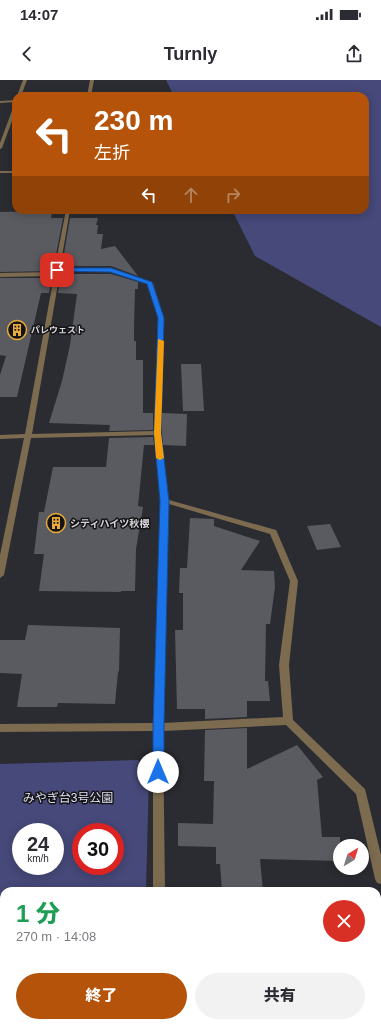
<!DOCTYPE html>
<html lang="ja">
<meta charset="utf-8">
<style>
body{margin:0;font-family:Helvetica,"Noto Sans JP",sans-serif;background:#f2f2f3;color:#2b2b33;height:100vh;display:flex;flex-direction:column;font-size:15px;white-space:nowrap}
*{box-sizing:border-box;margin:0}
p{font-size:13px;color:#7c7c81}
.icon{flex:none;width:22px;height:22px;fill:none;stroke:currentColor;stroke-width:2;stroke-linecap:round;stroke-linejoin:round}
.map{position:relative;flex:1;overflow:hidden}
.side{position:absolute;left:0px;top:807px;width:381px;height:140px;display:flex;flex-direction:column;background:#fff;border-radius:12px 12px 0 0;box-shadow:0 2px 10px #0003}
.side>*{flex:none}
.banner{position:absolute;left:12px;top:12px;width:357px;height:122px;border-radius:12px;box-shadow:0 2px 10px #0003;background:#b45309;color:#fff;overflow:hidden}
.needle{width:26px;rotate:38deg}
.buttons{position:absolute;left:333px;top:759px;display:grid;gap:8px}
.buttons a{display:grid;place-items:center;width:36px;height:36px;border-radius:50%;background:#fff;box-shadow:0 2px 10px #0003;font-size:20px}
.speed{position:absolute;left:12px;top:743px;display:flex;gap:8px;font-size:20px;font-weight:700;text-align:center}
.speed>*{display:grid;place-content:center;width:52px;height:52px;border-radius:50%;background:#fff;box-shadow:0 2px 10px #0003;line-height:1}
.speed small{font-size:10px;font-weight:400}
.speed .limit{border:6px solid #d22;background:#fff;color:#111}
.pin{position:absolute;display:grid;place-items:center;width:34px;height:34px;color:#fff;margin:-17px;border-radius:8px;box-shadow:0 2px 6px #0006}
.me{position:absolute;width:44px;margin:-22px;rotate:0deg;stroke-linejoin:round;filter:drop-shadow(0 0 3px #0008)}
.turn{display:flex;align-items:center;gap:14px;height:84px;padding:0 16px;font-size:18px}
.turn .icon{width:52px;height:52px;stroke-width:2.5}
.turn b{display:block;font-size:28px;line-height:34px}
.lanes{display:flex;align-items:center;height:38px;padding:0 16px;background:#0003;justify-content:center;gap:20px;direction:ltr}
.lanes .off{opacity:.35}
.round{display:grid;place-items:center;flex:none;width:42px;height:42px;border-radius:21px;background:#f2f2f3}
.summary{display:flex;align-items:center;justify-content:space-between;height:68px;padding:0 16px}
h1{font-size:24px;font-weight:800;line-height:30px;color:#1e9e55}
.button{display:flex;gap:8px;margin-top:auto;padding:8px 16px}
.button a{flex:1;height:46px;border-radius:24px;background:#b45309;color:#fff;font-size:16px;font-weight:800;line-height:46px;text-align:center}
.button a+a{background:#f2f2f3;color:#2b2b33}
.status{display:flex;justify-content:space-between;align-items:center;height:28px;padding:0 20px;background:#fff;direction:ltr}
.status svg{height:11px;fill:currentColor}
header{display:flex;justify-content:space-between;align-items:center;height:52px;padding:0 16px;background:#fff;font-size:18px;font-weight:800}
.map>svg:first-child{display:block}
.green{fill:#464979;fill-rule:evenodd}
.building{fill:#5a5b61}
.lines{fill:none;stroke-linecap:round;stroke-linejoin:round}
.street{fill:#7d6b50;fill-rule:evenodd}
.route{fill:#1a73e8;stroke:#114b97}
.slow{fill:#f59e0b}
.labels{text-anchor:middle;stroke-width:3;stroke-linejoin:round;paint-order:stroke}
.far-poi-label{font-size:9px;font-weight:bold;fill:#d7d7db;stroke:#141417;text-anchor:start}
.poi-label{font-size:10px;font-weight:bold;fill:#d7d7db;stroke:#141417;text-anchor:start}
.near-park-label{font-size:12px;fill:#dde0f3;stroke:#141417}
</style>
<div class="status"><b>14:07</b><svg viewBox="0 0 49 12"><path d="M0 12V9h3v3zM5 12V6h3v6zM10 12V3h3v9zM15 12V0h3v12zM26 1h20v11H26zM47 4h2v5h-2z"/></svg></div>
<header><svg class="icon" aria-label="back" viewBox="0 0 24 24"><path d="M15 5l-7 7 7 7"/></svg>Turnly<svg class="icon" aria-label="share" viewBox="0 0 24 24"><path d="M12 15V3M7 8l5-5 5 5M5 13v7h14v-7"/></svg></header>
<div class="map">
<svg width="381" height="947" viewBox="0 0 381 947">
<rect width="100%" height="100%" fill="#2b2c31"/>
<g class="green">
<polygon points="166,0 381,0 381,247 255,176 232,130 365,130 365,16 174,16"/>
<path d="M138 680 149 693 146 811H4V866H0V684ZM21 752H55V786H21ZM81 752H115V786H81Z"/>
</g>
<g class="building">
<polygon points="52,131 51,138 63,138 53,191 0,192 0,132"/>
<polygon points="70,138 98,138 96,145 98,145 97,154 103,154 101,169 115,166 138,196 111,186 62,186"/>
<polygon points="61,194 111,194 138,202 138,209 135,209 134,246 134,261 136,261 136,280 143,280 143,333 153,333 153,350 109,351 110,345 49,343 62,301 70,265 77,214 58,213"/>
<polygon points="0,198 52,198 49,213 41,213 17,317 0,317 0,295 6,276 0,275"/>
<polygon points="181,284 201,284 204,331 183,331"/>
<polygon points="162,333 187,334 186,366 163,365 162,353"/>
<polygon points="153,357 154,365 144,365 138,426 143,427 136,469 135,511 121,511 121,512 39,511 44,474 34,474 39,432 44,432 53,387 106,387 109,358"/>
<polygon points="190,438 214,439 214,446 260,461 241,490 274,491 275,507 270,544 266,544 265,601 268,601 270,621 247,621 247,637 205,639 205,629 177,629 175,550 183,550 183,513 179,513 180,488 187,488"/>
<polygon points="330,444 341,467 317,470 307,446"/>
<polygon points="28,545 120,548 119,591 118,592 115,624 58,623 57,627 17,627 22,594 0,593 0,560 25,560"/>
<polygon points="247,648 247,689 297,665 323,697 317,700 322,757 340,757 340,781 260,779 263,811 222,811 220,784 216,784 216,767 178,766 178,743 213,744 214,701 204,701 205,650"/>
</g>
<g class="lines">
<g class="street">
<polygon points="23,0 27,0 21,16 17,16"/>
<polygon points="90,0 94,0 91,16 87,16"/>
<polygon points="16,20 16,22 0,23 0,21"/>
<polygon points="16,24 16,30 2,68 0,69 0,63 14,25"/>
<rect x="0" y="91" width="16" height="2"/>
<path d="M66 130H70L60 188H111L153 203 164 238 160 353 169 420 276 450 277 452 298 501 289 585 293 640 365 709 381 775V804L377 803 375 799 356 714 286 645 163 651 165 811H153V651L0 652V644L153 643 161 421 154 355 31 358 4 495 0 498V475L24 358 0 359V355L25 354 54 196 0 197V193L54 192ZM60 192H111L148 204 158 238 154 351 32 354ZM169 424 270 454 290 501 279 585 283 637 163 643Z"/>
<rect x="154" y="943" width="12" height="4"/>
</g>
</g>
<polygon class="route" points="55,188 111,188 152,202 164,238 161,353 169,421 164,647 164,692 163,695 158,697 154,695 153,692 153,647 160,421 154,353 158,238 147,204 110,192 57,191 54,190"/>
<polygon class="slow" points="158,259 164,261 161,353 164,378 160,380 156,378 154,353"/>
<defs>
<symbol id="building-ring" viewBox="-11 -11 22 22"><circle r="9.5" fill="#141417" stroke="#eaaa39" stroke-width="1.5"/><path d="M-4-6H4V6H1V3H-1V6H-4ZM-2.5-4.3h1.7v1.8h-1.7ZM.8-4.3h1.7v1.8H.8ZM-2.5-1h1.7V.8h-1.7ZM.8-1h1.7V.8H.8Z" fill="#eaaa39"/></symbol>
</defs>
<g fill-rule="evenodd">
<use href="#building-ring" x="6" y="239" width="22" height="22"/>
<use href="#building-ring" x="45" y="432" width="22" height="22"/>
</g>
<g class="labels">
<g class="far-poi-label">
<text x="31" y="253">パレウェスト</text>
</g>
<g class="poi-label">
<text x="70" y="447">シティハイツ秋櫻</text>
</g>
<g class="near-park-label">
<text x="68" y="722">みやぎ台3号公園</text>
</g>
</g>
</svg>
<div class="buttons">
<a><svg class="needle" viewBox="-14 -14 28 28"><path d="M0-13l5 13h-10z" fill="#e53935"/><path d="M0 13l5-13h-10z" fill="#7c7c81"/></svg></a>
</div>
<div class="speed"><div>24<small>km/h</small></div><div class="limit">30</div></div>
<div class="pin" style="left:57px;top:190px;background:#d93025"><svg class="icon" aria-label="arrive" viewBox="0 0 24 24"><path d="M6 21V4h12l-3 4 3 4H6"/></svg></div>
<svg class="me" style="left:158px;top:692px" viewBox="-20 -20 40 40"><circle r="19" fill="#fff"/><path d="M0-13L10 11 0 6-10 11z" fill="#1a73e8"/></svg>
<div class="banner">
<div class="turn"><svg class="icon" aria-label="left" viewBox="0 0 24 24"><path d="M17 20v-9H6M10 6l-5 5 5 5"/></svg><div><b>230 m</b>左折</div></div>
<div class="lanes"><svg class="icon" aria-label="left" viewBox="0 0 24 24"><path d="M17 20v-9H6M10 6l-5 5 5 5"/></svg><svg class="icon off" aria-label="ahead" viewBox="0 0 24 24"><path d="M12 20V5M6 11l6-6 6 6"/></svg><svg class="icon off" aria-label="right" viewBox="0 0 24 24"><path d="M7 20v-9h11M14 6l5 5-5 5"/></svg></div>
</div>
<section class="side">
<div class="summary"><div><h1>1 分</h1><p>270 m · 14:08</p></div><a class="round" style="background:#d93025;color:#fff"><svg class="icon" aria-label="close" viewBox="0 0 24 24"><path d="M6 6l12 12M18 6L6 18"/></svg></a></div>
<div class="button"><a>終了</a><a>共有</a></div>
</section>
</div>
